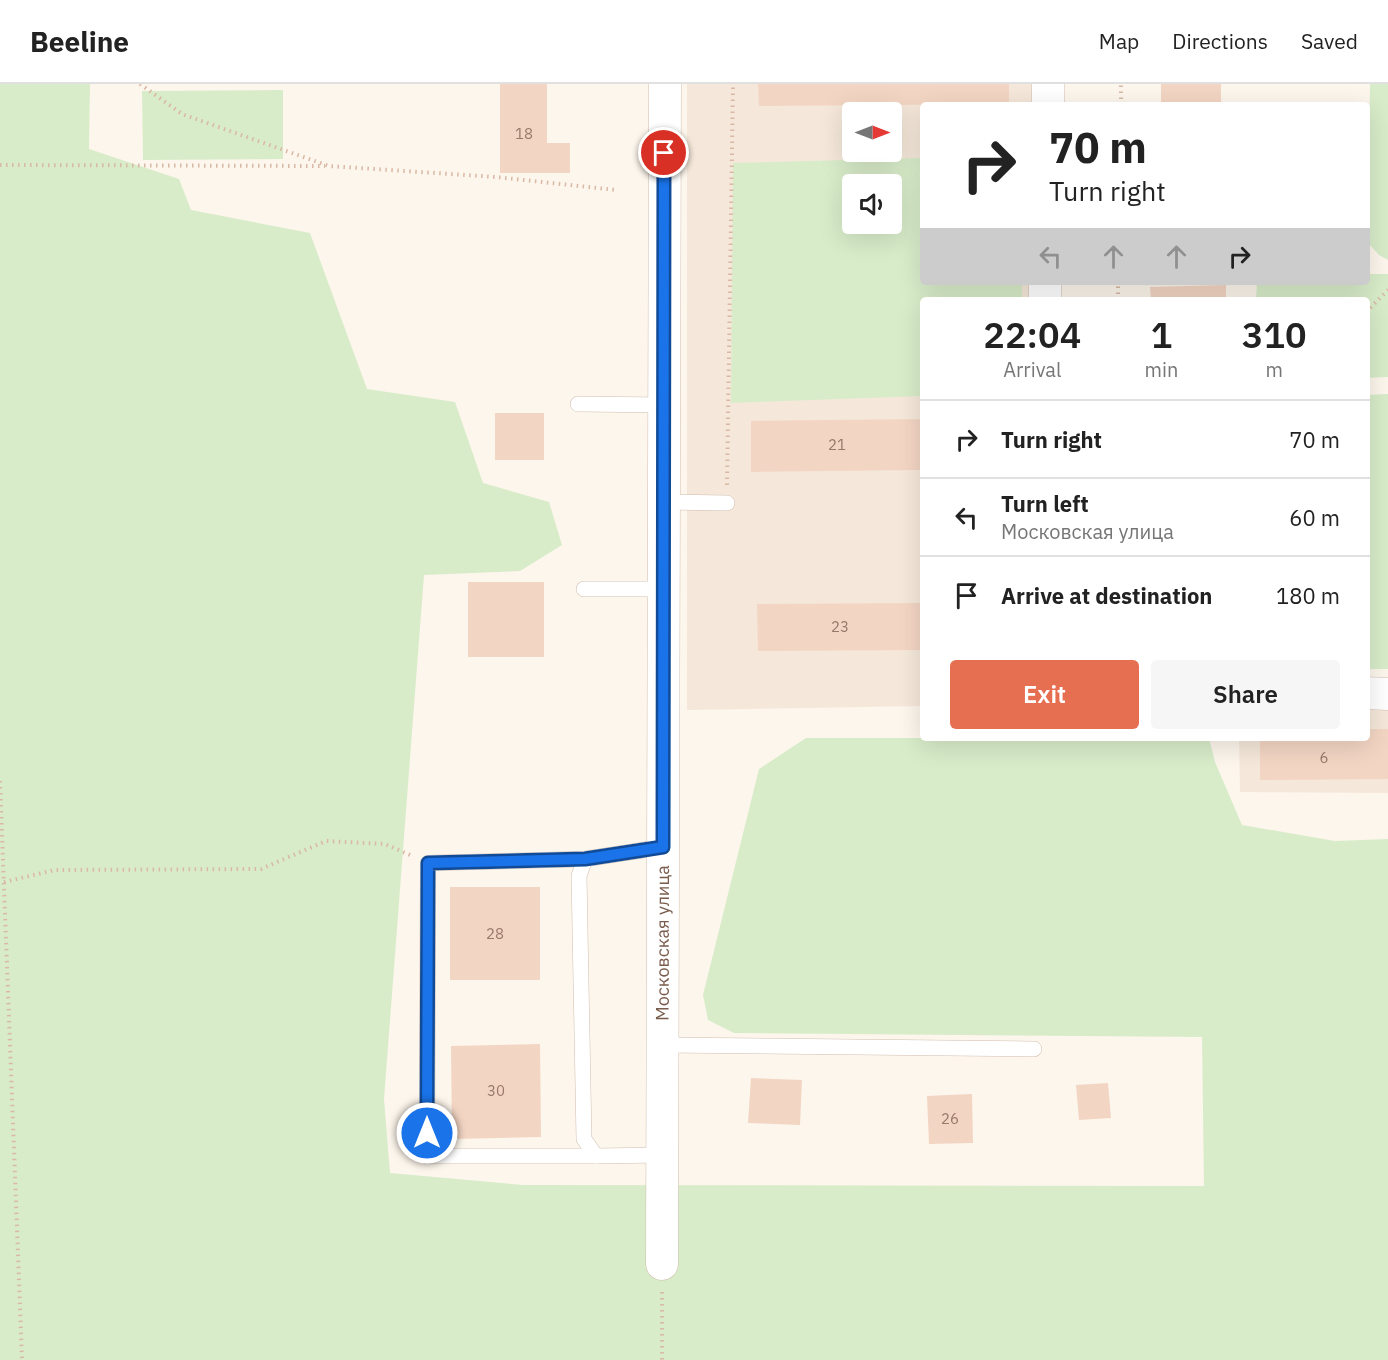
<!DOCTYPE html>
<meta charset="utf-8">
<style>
body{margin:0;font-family:"IBM Plex Sans",sans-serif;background:#f6f6f6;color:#222;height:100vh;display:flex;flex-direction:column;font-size:22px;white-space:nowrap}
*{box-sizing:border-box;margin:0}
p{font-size:20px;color:#767676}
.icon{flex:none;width:33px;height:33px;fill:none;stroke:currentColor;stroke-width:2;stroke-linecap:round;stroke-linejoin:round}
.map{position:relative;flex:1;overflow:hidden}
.panel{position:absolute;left:920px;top:213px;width:450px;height:444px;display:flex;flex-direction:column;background:#fff;border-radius:6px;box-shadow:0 6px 24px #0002}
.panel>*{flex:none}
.top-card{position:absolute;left:920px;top:18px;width:450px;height:183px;border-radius:6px;box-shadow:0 6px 24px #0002;background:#fff;color:#222;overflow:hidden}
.needle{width:39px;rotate:90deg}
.buttons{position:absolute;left:842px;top:18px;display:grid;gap:12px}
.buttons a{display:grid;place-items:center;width:60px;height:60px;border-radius:6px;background:#fff;box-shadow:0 6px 24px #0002;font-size:30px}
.pin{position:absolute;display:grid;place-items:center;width:51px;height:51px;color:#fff;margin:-26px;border:3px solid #fff;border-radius:50%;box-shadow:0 2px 6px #0007}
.me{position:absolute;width:66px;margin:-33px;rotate:0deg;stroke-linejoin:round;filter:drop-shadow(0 0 4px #0008)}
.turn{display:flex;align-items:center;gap:21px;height:126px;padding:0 30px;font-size:27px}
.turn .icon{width:78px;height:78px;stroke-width:2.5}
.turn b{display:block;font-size:42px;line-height:51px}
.lanes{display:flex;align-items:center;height:57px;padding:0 30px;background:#0003;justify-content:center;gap:30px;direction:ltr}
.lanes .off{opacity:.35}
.eta{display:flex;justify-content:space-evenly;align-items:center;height:102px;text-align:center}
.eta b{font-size:36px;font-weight:600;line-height:42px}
.button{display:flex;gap:12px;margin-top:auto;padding:12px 30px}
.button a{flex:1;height:69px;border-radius:6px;background:#e76f51;color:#fff;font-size:24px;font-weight:600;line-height:69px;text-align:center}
.button a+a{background:#f6f6f6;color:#222}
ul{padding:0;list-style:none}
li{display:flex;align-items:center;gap:18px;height:78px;padding:0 30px;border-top:2px solid #e0e0e0}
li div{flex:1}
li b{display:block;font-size:22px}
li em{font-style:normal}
header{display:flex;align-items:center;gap:36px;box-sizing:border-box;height:84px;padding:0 30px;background:#fff;border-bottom:2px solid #e0e0e0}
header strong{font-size:28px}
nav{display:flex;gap:33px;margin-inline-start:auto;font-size:21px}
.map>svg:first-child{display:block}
.residential{fill:#f5e8da;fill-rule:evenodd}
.green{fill:#d8ecc9;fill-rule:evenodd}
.building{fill:#f3d5c3}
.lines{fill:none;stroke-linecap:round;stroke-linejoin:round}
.lane-casing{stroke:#d1beb0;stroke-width:16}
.street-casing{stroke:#d1beb0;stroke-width:33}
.path{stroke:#d9b8a5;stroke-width:4;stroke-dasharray:1.5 4.5;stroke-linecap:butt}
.lane{stroke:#fff;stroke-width:15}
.street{stroke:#fff;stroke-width:32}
.route-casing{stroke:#114b97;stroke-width:15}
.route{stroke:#1a73e8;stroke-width:10}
.labels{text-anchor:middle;stroke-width:4.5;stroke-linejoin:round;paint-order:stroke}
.number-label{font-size:15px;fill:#987a6a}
.street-label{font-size:18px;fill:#7a5c4d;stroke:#fffaf3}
</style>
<header>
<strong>Beeline</strong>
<nav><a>Map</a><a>Directions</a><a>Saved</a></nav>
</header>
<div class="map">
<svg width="1388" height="1276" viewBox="0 0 1388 1276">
<rect width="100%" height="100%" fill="#fdf6ec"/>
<g class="residential">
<path d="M687 0H1033V21H922V198H1032V216H922V622L687 626ZM852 28H891V68H852ZM852 100H891V140H852Z"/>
<polygon points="1367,623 1388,623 1388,709 1240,708 1239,654 1366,654"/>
</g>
<g class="green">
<polygon points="0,0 90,0 89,65 179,95 191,126 310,149 367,305 455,318 483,399 549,418 562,461 520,487 424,491 384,1015 390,1089 523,1101 1204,1102 1202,953 734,949 708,936 703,911 759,685 806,654 1209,654 1215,678 1242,741 1335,757 1388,755 1388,1276 0,1276"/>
<polygon points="1370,0 1388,0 1388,176 1379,171 1368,159"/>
<polygon points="283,6 283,75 143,76 142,7"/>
<path d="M922 74V198H1022V216H922V312L731 319 733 79ZM891 100V140H852V100Z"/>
<polygon points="1367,190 1388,190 1388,293 1367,294 1366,216 1256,216 1257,198 1366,198"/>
<polygon points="1388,310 1388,585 1367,585 1367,311"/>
</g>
<g class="building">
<polygon points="500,0 547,0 547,59 570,59 570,89 500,89"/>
<polygon points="758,0 1009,0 1009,20 759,22"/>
<rect x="1161" y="0" width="60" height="21"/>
<polygon points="1226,201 1226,216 1151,216 1150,203"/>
<rect x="495" y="329" width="49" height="47"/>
<polygon points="922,335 922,386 751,388 751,337"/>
<rect x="468" y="498" width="76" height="75"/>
<polygon points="922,519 922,566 758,567 757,520"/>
<polygon points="1366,645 1388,645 1388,695 1260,696 1260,654 1366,654"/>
<rect x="450" y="803" width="90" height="93"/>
<polygon points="540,960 541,1053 452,1055 451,962"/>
<polygon points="751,994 802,996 800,1041 748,1039"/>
<polygon points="1108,999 1111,1034 1079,1036 1076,1001"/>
<polygon points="972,1010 973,1059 929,1060 927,1012"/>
</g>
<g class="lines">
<defs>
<g id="lane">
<polyline points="578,320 664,321"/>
<polyline points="664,418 727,419"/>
<polyline points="584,505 663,505"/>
<polyline points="663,763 585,775 579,792 584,1055 596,1072 663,1071"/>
<polyline points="585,775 428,779 427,1072 596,1072"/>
<polyline points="663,961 1034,965"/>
</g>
<g id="street">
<polyline points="1048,21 1048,0"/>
<polyline points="1045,216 1045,198"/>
<polyline points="1366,609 1388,610"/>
<path id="s1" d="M662 1180 665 0"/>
</g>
</defs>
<use href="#lane" class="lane-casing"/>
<use href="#street" class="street-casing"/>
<g class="path">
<polyline points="140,0 182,30 329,82 496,93 616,106"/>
<polyline points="1121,21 1121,0"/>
<polyline points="0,81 325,82"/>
<polyline points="1118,216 1118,198"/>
<polyline points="1366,228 1388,206"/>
<polyline points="727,401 733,0"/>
<polyline points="0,697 22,1276"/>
<polyline points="4,798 55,786 261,785 326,757 385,760 410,771"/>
<polyline points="662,1208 662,1276"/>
</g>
<use href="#lane" class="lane"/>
<use href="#street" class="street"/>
</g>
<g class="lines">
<defs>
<polyline id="route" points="427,1049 428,779 585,775 663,763 664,69"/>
</defs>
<use href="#route" class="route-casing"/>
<use href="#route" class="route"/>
</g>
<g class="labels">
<g class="number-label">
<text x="524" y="55">18</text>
<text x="837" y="366">21</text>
<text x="840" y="548">23</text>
<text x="1324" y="679">6</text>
<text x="495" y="855">28</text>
<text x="496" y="1012">30</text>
<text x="950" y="1040">26</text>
</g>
<g class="street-label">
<text dy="6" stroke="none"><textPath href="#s1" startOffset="321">Московская улица</textPath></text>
</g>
</g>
</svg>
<div class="buttons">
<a><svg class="needle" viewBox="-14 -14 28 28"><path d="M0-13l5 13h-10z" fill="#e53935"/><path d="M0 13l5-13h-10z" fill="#767676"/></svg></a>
<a><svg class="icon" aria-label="sound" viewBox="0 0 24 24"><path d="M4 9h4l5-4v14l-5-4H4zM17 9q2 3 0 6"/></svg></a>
</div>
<div class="pin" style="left:664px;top:69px;background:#d93025"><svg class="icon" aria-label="arrive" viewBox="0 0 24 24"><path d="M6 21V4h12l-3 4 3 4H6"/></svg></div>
<svg class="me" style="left:427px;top:1049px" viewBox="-20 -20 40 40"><circle r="17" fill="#1a73e8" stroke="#fff" stroke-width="3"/><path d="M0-11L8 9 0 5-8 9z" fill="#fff"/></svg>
<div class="top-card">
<div class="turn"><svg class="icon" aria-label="right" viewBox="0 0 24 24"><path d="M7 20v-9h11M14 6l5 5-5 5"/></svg><div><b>70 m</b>Turn right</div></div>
<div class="lanes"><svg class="icon off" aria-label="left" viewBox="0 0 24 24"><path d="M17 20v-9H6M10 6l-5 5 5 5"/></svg><svg class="icon off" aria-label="ahead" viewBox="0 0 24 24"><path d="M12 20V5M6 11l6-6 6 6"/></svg><svg class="icon off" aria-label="ahead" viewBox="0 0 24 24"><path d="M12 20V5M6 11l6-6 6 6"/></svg><svg class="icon" aria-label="right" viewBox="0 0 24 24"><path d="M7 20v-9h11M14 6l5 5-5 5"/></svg></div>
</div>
<section class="panel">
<div class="eta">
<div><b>22:04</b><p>Arrival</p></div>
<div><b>1</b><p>min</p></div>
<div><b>310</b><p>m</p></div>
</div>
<ul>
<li><svg class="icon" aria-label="right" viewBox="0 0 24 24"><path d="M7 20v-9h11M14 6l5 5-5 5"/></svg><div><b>Turn right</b></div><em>70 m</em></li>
<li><svg class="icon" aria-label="left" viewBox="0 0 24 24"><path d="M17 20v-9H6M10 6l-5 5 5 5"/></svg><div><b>Turn left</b><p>Московская улица</p></div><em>60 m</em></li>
<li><svg class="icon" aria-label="arrive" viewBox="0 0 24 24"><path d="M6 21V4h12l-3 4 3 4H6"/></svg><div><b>Arrive at destination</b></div><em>180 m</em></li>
</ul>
<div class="button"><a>Exit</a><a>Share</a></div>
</section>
</div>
